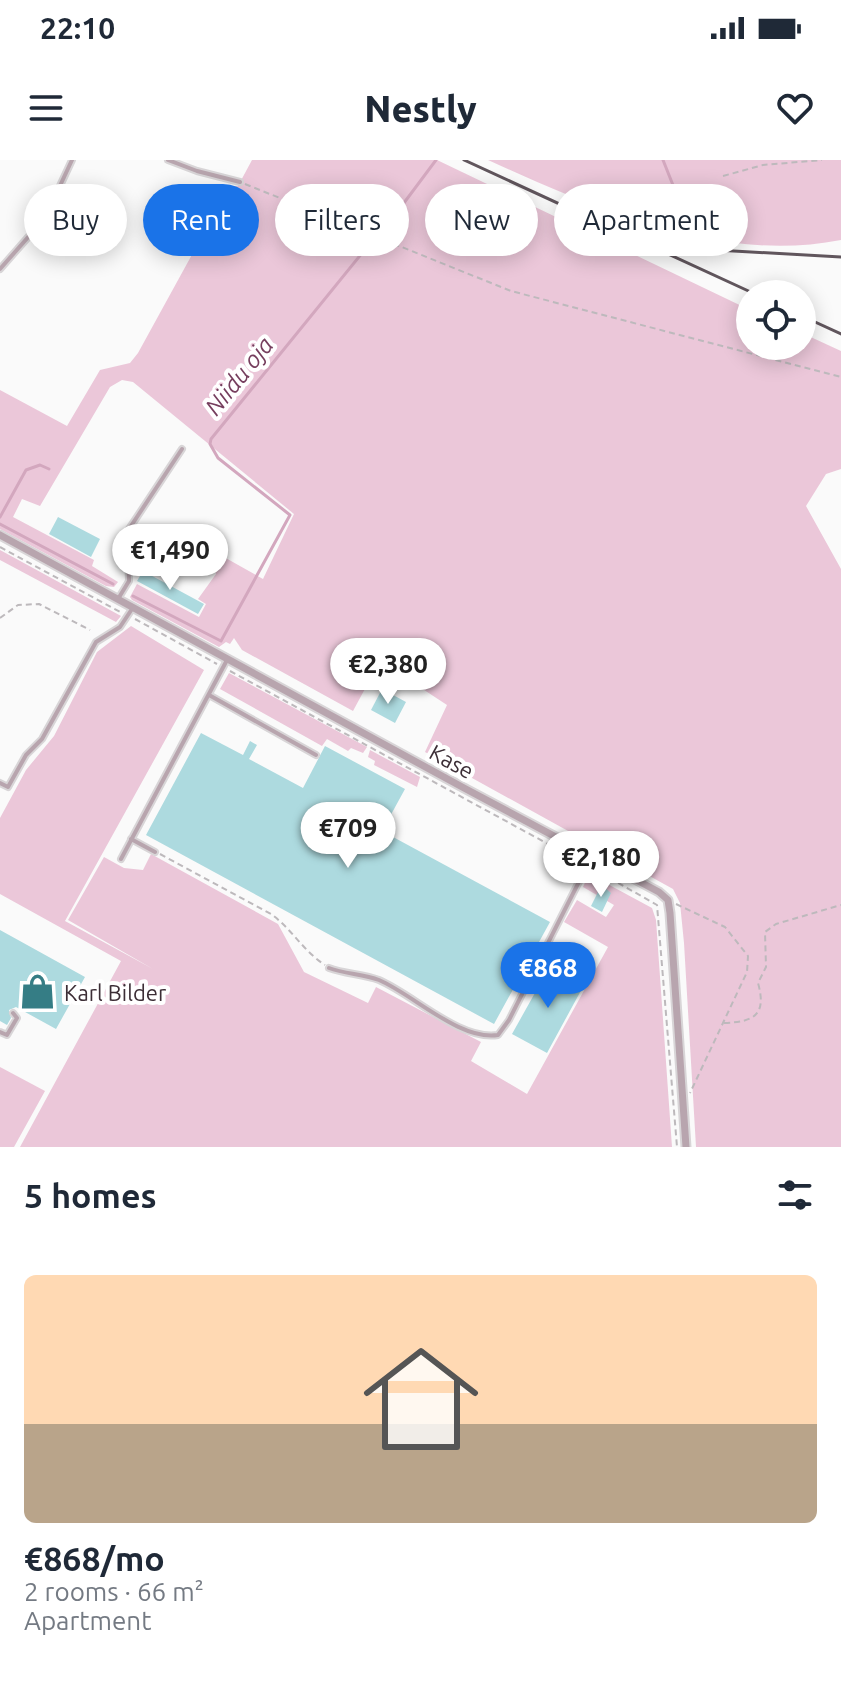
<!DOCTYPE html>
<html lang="en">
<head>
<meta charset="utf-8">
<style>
  :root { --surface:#fff; --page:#f6f6f7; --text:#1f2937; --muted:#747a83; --line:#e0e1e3; --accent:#1a73e8 }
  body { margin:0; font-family:Ubuntu,sans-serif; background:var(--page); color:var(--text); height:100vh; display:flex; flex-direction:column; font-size:30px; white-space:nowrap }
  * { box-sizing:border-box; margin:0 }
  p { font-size:26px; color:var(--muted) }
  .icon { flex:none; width:44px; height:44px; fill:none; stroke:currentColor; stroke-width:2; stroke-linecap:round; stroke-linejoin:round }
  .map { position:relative; height:987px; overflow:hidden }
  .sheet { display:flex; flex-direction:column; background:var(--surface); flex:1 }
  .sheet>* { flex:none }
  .top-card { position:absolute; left:24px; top:24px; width:794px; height:72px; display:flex; gap:16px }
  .buttons { position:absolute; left:736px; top:120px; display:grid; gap:16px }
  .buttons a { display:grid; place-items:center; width:80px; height:80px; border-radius:50%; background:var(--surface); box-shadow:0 4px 20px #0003; font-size:40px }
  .price { position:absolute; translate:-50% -68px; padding:0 18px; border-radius:28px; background:#fff; color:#222; font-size:26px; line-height:52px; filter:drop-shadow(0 2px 4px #0008) }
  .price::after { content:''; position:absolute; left:50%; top:48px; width:24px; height:18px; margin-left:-12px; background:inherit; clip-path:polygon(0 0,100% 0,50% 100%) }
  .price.on { background:var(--accent); color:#fff }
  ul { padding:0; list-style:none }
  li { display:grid; align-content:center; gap:16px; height:424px; padding:0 24px }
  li+li { border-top:2px solid var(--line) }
  li span { display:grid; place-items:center; height:248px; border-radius:12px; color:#555 }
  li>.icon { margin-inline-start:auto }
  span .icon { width:144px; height:144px; fill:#fffc; stroke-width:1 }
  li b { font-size:34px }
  h2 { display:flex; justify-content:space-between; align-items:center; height:96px; padding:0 24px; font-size:34px }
  .chip { padding:0 28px; border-radius:36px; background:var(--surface); box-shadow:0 4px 20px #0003; font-size:28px; line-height:72px }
  .chip.on { background:var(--accent); color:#fff }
  .status { display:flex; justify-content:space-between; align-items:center; height:56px; padding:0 40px; background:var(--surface); direction:ltr }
  .status svg { height:22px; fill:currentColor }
  header { display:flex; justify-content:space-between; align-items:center; height:104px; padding:0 24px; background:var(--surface); font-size:36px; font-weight:800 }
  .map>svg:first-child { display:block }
</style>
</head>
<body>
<div class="status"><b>22:10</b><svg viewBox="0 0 49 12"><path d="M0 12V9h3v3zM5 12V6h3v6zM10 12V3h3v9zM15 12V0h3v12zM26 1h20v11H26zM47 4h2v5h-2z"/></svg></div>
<header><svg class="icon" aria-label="menu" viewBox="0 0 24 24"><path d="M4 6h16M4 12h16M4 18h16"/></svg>Nestly<svg class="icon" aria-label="heart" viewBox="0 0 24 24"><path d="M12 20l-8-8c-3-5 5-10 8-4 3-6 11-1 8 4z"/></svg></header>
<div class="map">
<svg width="841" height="987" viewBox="0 0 841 987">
  <rect width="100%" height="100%" fill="#fafafa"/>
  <path fill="#ebc7d9" d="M252,0H437L750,150V186H802V173L841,191V309L826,314L806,346L841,409V987H696L684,783L680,743L673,729L425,592L447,545L380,501L353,551L242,490L234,478L230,484L226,482L219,487L132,440L130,437L137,424L199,457L206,444L198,439L216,414L211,397L215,392L263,419L294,354L133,222L122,220L110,227L40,346L22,339L13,357L94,400L92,406L118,422L114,427L106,426L0,369V230L67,266L100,210L130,203L138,193L200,80L197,72L205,67L230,27L238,26Z
    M488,0H841V80C719,104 596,49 488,0Z
    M0,390L121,456L116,462L0,400Z
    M131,466L204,510L65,761L153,809L68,760L104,697L124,708L143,710L151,694L278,764L304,812L368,843L376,827L481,882L471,901L527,934L608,787L564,762L577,740L606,757L614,745L583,727L589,714L652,748L656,760L672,987H20L121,801L0,734V658L26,610L54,576L97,492Z
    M229,513L367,587L363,593L351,588L348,591L327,579L322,586L220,529Z
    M370,590L420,617L417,627L374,605L375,601L368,597Z
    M0,907L45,931L14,987H0Z"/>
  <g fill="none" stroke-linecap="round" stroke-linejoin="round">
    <path stroke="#d3a7be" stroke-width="3" d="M663,0L690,68
      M380,75L436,0
      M0,357L26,310L40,305L49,309
      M0,364L113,424
      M133,436L221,481L290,355L218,298L210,284L211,279L367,87"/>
  </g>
  <path fill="#addadf" d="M58,357L100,379L91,397L49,374Z
    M143,411L204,444L198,454L137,421Z
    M382,529L406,542L395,563L371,550Z
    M201,573L243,595L250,581L257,585L249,599L303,628L325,586L405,629L382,671L550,762L494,864L146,675Z
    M604,727L611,733L602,752L591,746L599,730Z
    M0,770L85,817L56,869L16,847L9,850L11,858L7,865L0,861Z
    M550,806L584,825L547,893L512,874Z"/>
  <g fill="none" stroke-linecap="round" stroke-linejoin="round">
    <defs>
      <path id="service" d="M168,0L197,11L240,22
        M0,109L45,58L72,0
        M118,439L129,421L127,372L182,289
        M209,535L316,595
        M0,623L8,627L26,595L42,579L96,482L120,467L132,449
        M131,679L155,692
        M121,699L227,500
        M329,808C345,814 363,814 379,820C414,835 460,881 498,875L509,860L592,696
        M0,872L7,875L17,858L13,853"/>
      <path id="minor" d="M0,375L464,628L659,732L668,740L670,753L686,987"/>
    </defs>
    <use href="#service" stroke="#d8d5d7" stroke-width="8"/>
    <use href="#minor" stroke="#d8d5d7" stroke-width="11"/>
    <path stroke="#bdb9bc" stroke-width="2" stroke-dasharray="6 4" stroke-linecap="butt" d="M723,16L763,5L822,0
      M245,24L511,131L841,217
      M0,387L122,453
      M0,458L18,445L39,444L90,470
      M135,459L217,504
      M230,511L583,703
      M160,694L271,754C292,769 303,791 325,805
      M592,708L657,745L677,987
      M676,744L725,767L748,796L747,812L690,933
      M724,863C754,862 767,855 758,823L766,807L765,772L776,764L841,745"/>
    <use href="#service" stroke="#b8a5ae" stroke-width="4"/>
    <use href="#minor" stroke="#b8a5ae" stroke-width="7"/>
    <path stroke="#61565d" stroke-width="3" d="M464,0L755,134
      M618,60L716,90L841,97
      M802,156L841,174"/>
  </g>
  <defs>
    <symbol id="shop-bare" viewBox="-9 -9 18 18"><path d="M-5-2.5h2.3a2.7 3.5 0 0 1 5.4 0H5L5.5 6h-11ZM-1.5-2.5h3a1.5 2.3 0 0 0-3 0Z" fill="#357d85" stroke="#fff" stroke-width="2.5" paint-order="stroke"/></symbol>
  </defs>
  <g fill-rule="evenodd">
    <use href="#shop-bare" x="12" y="806" width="51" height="51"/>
  </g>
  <g text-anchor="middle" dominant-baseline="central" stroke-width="8" stroke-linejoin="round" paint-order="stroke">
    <g font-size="22" fill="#3c2e36" stroke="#fff">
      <text transform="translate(452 601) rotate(29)">Kase</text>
    </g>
    <g font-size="22" fill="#3c2e36" stroke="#fff" text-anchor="start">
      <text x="64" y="832">Karl Bilder</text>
    </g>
    <g font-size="24" font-style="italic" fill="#763e5e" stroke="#fff">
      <text transform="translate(239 216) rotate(-51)">Niidu oja</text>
    </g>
  </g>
</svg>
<div class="buttons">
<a><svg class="icon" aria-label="locate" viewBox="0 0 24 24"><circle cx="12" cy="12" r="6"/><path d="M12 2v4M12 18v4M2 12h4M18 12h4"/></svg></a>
</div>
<b class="price" style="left:170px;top:432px">€1,490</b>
<b class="price" style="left:388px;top:546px">€2,380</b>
<b class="price" style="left:348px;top:710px">€709</b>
<b class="price" style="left:601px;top:739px">€2,180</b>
<b class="price on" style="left:548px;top:850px">€868</b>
<div class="top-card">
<a class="chip">Buy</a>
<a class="chip on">Rent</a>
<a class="chip">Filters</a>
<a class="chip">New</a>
<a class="chip">Apartment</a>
</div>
</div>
<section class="sheet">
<h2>5 homes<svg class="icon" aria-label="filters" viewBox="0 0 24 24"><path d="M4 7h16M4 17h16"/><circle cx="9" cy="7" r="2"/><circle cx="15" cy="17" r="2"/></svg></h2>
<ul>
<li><span style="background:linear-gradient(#ffd9b3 60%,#b9a48a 0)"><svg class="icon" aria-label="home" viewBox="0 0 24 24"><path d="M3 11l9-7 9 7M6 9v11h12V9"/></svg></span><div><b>€868/mo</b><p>2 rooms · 66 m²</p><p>Apartment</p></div></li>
</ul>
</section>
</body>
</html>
